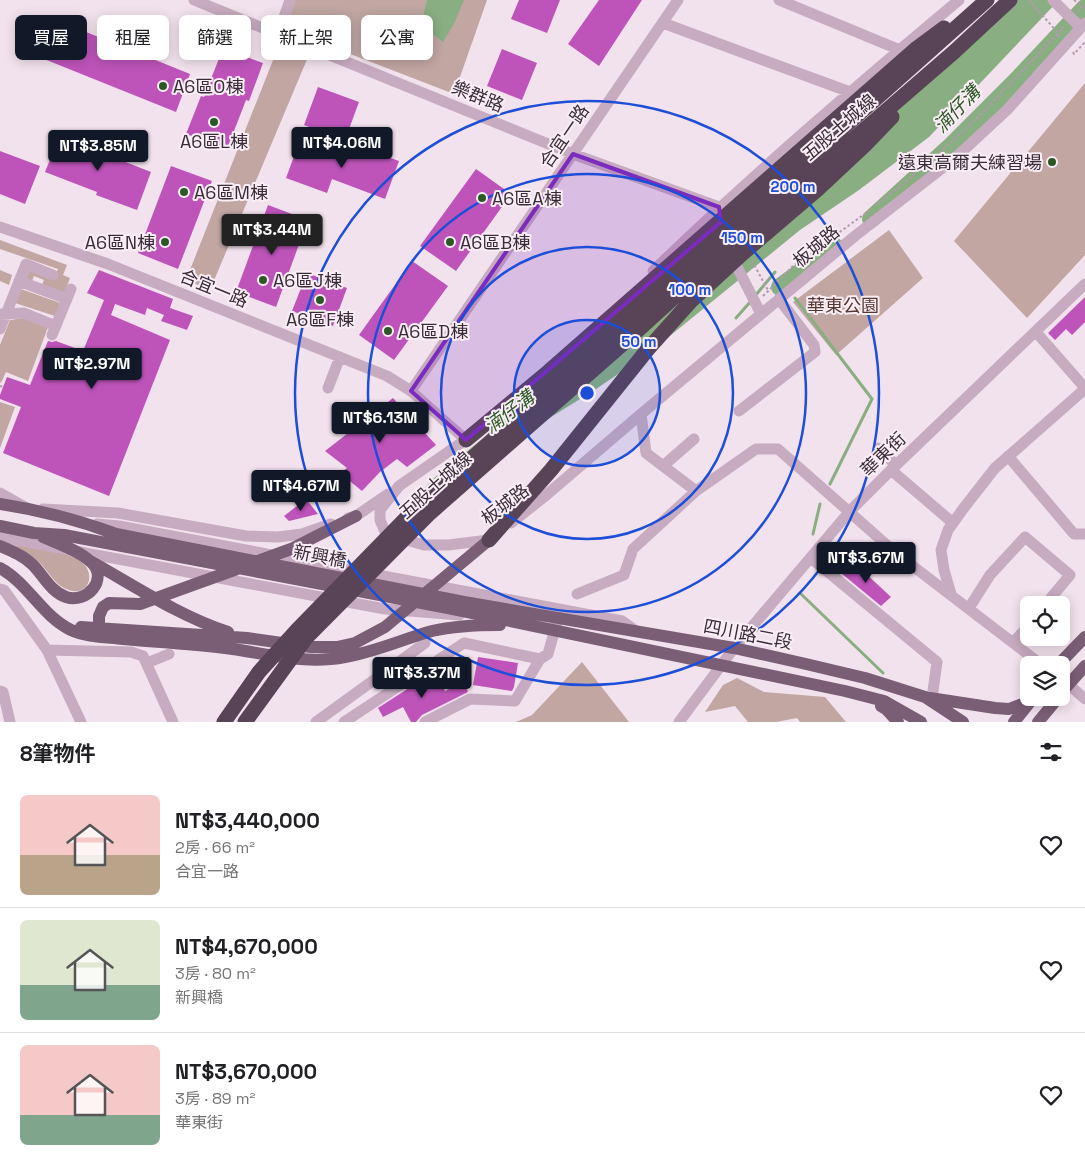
<!DOCTYPE html>
<html lang="zh-TW">
<head>
<meta charset="utf-8">
<style>
  :root { --surface:#fff; --page:#f2f2f2; --text:#202124; --muted:#757577; --line:#e0e0e0; --accent:#111827 }
  body { margin:0; font-family:"Space Grotesk","Noto Sans TC",sans-serif; background:var(--page); color:var(--text); height:100vh; display:flex; flex-direction:column; font-size:19px; white-space:nowrap }
  * { box-sizing:border-box; margin:0 }
  p { font-size:16px; color:var(--muted) }
  .icon { flex:none; width:28px; height:28px; fill:none; stroke:currentColor; stroke-width:2; stroke-linecap:round; stroke-linejoin:round }
  .map { position:relative; height:722px; overflow:hidden }
  .sheet { display:flex; flex-direction:column; background:var(--surface); flex:1 }
  .sheet>* { flex:none }
  .top-card { position:absolute; left:15px; top:15px; width:500px; height:45px; display:flex; gap:10px }
  .controls { position:absolute; left:1020px; top:596px; display:grid; gap:10px }
  .controls a { display:grid; place-items:center; width:50px; height:50px; border-radius:8px; background:var(--surface); box-shadow:0 2px 12px #0003; font-size:25px }
  .price { position:absolute; translate:-50% -42px; padding:0 11px; border-radius:5px; background:var(--accent); color:#fff; font-size:16px; line-height:32px; filter:drop-shadow(0 1px 2px #0008) }
  .price::after { content:''; position:absolute; left:50%; top:30px; width:15px; height:11px; margin-left:-8px; background:inherit; clip-path:polygon(0 0,100% 0,50% 100%) }
  .price.active { background:#222; color:#fff }
  ul { padding:0; list-style:none }
  li { display:flex; align-items:center; gap:15px; height:125px; padding:0 20px }
  li+li { border-top:1px solid var(--line) }
  li span { display:grid; place-items:center; flex:none; width:140px; height:100px; border-radius:8px; color:#555 }
  li>.icon { margin-inline-start:auto }
  span .icon { width:60px; height:60px; fill:#fffc; stroke-width:1 }
  li b { font-size:21px }
  h2 { display:flex; justify-content:space-between; align-items:center; height:60px; padding:0 20px; font-size:21px }
  .chip { padding:0 18px; border-radius:8px; background:var(--surface); box-shadow:0 2px 12px #0003; font-size:18px; line-height:45px }
  .chip.active { background:var(--accent); color:#fff }
  .map>svg:first-child { display:block }
</style>
</head>
<body>
<div class="map">
<svg width="1085" height="722" viewBox="0 0 1085 722">
  <rect width="100%" height="100%" fill="#f2e2ed"/>
  <path fill="#c1a6a2" d="M293,0H487L454,94L283,28Z
    M279,45L308,57L210,290L186,280Z
    M1085,83V255L1027,318L954,241Z
    M889,230L923,278L836,355L793,302Z
    M0,240L67,265L63,275L70,278L64,294L42,285L44,280L34,276L32,281L26,278L30,269L54,278L58,269L0,249Z
    M0,270L12,275L9,285L0,281Z
    M21,289L60,303L55,316L15,303Z
    M24,318L48,327L28,381L6,372L1,383L0,382V345L10,320Z
    M0,402L15,407L0,448Z
    M13,545C32,548 64,550 80,561C97,572 89,597 69,590C56,586 50,574 41,564C33,556 23,550 13,545Z
    M582,662L629,722H516L532,715Z
    M737,678L764,692L825,697L846,722H800L797,718L776,722H748L735,706L705,712L723,685Z"/>
  <path fill="#89ae82" d="M427,0H464L454,24L443,42L421,25Z
    M1001,0H1059L929,137L859,190L800,230L649,353L596,389L407,507L434,478L614,332L897,95Z"/>
  <g fill="none" stroke-linecap="round" stroke-linejoin="round">
    <path stroke="#89ae82" stroke-width="3" d="M755,296L775,272
      M795,298L872,399L830,484
      M736,318L751,301
      M813,534L820,504
      M800,593L883,673"/>
    <path stroke="#89ae82" stroke-width="18" d="M871,219L949,148L1020,77L1085,8
      M780,287L835,247"/>
  </g>
  <path fill="#be54ba" d="M519,0H560L547,33L511,19Z
    M599,0H642L599,66L568,44Z
    M54,19L190,74L176,112L39,57Z
    M223,48L263,63L249,101L246,100L227,149L186,134L201,96L204,97Z
    M502,49L537,63L522,100L487,86Z
    M318,87L359,102L345,140L304,125Z
    M60,135L101,150L100,152L151,172L137,210L96,195L97,192L45,172Z
    M300,140L353,159L358,146L399,161L385,199L332,179L327,193L286,178Z
    M0,151L40,166L25,204L0,194Z
    M171,166L212,181L178,269L138,253Z
    M476,169L511,194L456,271L420,246Z
    M268,205L308,220L276,307L236,292Z
    M412,261L448,286L394,360L359,335Z
    M99,270L173,299L170,308L193,316L187,330L161,321L164,315L147,308L145,315L115,304L111,315L170,340L109,496L3,453L21,407L0,399V395L7,377L30,385L48,341L52,342L56,341L83,351L104,300L87,293Z
    M307,273L347,288L333,326L292,311Z
    M1085,297V322L1072,335L1066,329L1055,340L1048,333Z
    M393,398L436,445L407,467L397,459L380,472L362,491L340,473L347,468L325,451Z
    M306,499L318,514L289,521L284,516Z
    M849,562L859,571L861,569L891,597L881,606L841,573Z
    M478,657L518,663L514,687L512,691L473,685Z
    M429,675L435,688L442,684L445,691L463,682L468,692L422,715L416,722H411L403,707L383,717L378,708Z"/>
  <g fill="none" stroke-linecap="round" stroke-linejoin="round">
    <path stroke="#b698af" stroke-width="2" stroke-dasharray="2.5 2.5" stroke-linecap="butt" d="M1029,0L1058,33L1059,38
      M1074,0L1082,6
      M1078,12L1082,6H1085
      M1073,52L1074,54L1085,42
      M878,204L928,163L980,115L1064,27
      M752,261L769,292
      M763,296L793,266L870,210
      M0,386L3,387"/>
    <path stroke="#c7abc0" stroke-width="11" d="M194,0L573,154L719,207L720,214
      M779,0L900,50
      M1053,0L1080,27
      M663,23L850,92
      M278,34L290,0
      M0,227L108,264L387,376L411,391L466,440
      M731,255L761,314
      M653,271C751,176 855,87 959,0
      M19,281L67,299
      M0,314L24,313L56,326
      M0,329L26,264L53,275
      M1036,332L1085,388
      M52,335L71,289
      M328,388L340,357
      M411,391L678,0
      M739,411L815,352L814,345L779,299
      M641,414L646,453L696,491
      M471,436L399,486L380,510V520L386,534L424,545H448L489,540L492,538
      M878,448L896,465
      M1008,456L1074,534H1085
      M663,466L694,439
      M891,470L953,523
      M0,493L25,507
      M43,509L118,513L246,536L278,537L302,534L331,524
      M348,518L356,516L388,494
      M511,523L544,497L641,414L855,236L954,159L1007,110L1085,23
      M97,524L119,526L622,621L636,631
      M0,537L385,609L459,615
      M811,558L937,662L932,698
      M0,589L4,590L47,650L81,722
      M577,594L624,575L633,549L696,491L756,449H778L897,554L1042,665
      M951,594L944,570L941,550L948,530L963,509L995,468L1085,389
      M969,608L990,575L1025,537L1070,575L1045,605
      M1013,643L1029,625
      M47,650L131,652L143,656L173,722
      M147,663L169,654
      M1068,684L1085,699
      M0,691L3,692L10,722
      M316,722L425,643
      M344,722L464,643L540,659L548,654L557,622
      M425,722L470,699L515,701L540,659
      M679,722L734,648L850,511L891,470L1085,284"/>
    <path stroke="#7a5e76" stroke-width="12" d="M0,504C40,510 78,520 116,534L464,602L734,648L806,664L865,678L925,697L963,722
      M0,526L34,533L64,535L448,608L845,691L884,701L921,722
      M0,546C12,551 24,556 33,565C43,575 51,592 66,597C87,604 109,579 91,562C80,551 57,543 43,537
      M90,561C135,586 179,616 228,632
      M258,561L291,549L356,516
      M0,568C28,583 42,616 71,630C86,637 106,637 123,639C157,642 191,644 225,648C265,653 305,665 345,657C375,652 403,639 432,631C454,626 479,625 500,625
      M81,627L247,638L311,647H337L355,643L385,627L489,540
      M99,634V616L103,607L109,603L140,604L237,569
      M1058,665L1085,637
      M1061,693L1085,666
      M930,698L995,708L1009,709L1030,701
      M881,706L886,709L898,722
      M1014,722L1030,702
      M1038,722L1058,698"/>
    <path stroke="#594457" stroke-width="15" d="M466,440L548,372L917,48L944,28
      M489,540L551,470L648,349L691,301L742,254L818,189L865,145L892,117
      M224,722L259,672L297,630L416,508L987,0
      M245,722L306,638L430,513L626,341L746,232L954,52L1010,0"/>
  </g>
  <path fill="#7b2cbf" fill-opacity="0.2" stroke="#7b2cbf" stroke-width="4" stroke-linejoin="round" d="M573,154L719,207L721,222L466,440L411,391Z"/>
  <circle cx="587" cy="393" r="73" fill="#1d4ed8" fill-opacity=".12"/>
  <g fill="none" stroke="#1d4ed8" stroke-width="2.5">
    <circle cx="587" cy="393" r="73"/>
    <circle cx="587" cy="393" r="146"/>
    <circle cx="587" cy="393" r="219"/>
    <circle cx="587" cy="393" r="292"/>
  </g>
  <g fill="#2b5824" stroke="#faeef6" stroke-width="2">
    <circle cx="163" cy="86" r="5"/>
    <circle cx="214" cy="122" r="5"/>
    <circle cx="1052" cy="162" r="5"/>
    <circle cx="184" cy="192" r="5"/>
    <circle cx="482" cy="198" r="5"/>
    <circle cx="165" cy="242" r="5"/>
    <circle cx="450" cy="242" r="5"/>
    <circle cx="263" cy="280" r="5"/>
    <circle cx="320" cy="300" r="5"/>
    <circle cx="388" cy="331" r="5"/>
  </g>
  <g text-anchor="middle" dominant-baseline="central" stroke-width="4" stroke-linejoin="round" paint-order="stroke">
    <g font-size="18" fill="#392c38" stroke="#faeef6" text-anchor="start">
      <text x="173" y="86">A6區O棟</text>
      <text x="214" y="141" text-anchor="middle">A6區L棟</text>
      <text x="1042" y="162" text-anchor="end">遠東高爾夫練習場</text>
      <text x="194" y="192">A6區M棟</text>
      <text x="492" y="198">A6區A棟</text>
      <text x="155" y="242" text-anchor="end">A6區N棟</text>
      <text x="460" y="242">A6區B棟</text>
      <text x="273" y="280">A6區J棟</text>
      <text x="320" y="319" text-anchor="middle">A6區F棟</text>
      <text x="398" y="331">A6區D棟</text>
    </g>
    <g font-size="18" fill="#392c38" stroke="#faeef6">
      <text transform="translate(478 96) rotate(22)">樂群路</text>
      <text transform="translate(839 127) rotate(-41)">五股土城線</text>
      <text transform="translate(564 136) rotate(-56)">合宜一路</text>
      <text transform="translate(816 246) rotate(-40)">板城路</text>
      <text transform="translate(214 288) rotate(22)">合宜一路</text>
      <text transform="translate(883 454) rotate(-44)">華東街</text>
      <text transform="translate(435 485) rotate(-42)">五股土城線</text>
      <text transform="translate(505 504) rotate(-37)">板城路</text>
      <text transform="translate(320 556) rotate(11)">新興橋</text>
      <text transform="translate(748 634) rotate(11)">四川路二段</text>
    </g>
    <g font-size="18" fill="#563731" stroke="#faeef6">
      <text x="843" y="305">華東公園</text>
    </g>
    <g font-size="19" font-style="italic" fill="#2b5824" stroke="#faeef6">
      <text transform="translate(957 109) rotate(-46)">湳仔溝</text>
      <text transform="translate(509 412) rotate(-37)">湳仔溝</text>
    </g>
  </g>
  <circle cx="587" cy="393" r="8" fill="#1d4ed8" stroke="#faeef6" stroke-width="2.5"/>
  <g font-size="15" text-anchor="middle" font-weight="bold" fill="#1d4ed8" stroke="#faeef6" stroke-width="4" stroke-linejoin="round" paint-order="stroke">
    <text x="793" y="192">200 m</text>
    <text x="742" y="243">150 m</text>
    <text x="690" y="295">100 m</text>
    <text x="639" y="347">50 m</text>
  </g>
</svg>
<div class="controls">
<a><svg class="icon" aria-label="locate" viewBox="0 0 24 24"><circle cx="12" cy="12" r="6"/><path d="M12 2v4M12 18v4M2 12h4M18 12h4"/></svg></a>
<a><svg class="icon" aria-label="layers" viewBox="0 0 24 24"><path d="M12 4l9 5-9 5-9-5zM3 14l9 5 9-5"/></svg></a>
</div>
<b class="price" style="left:342px;top:169px">NT$4.06M</b>
<b class="price" style="left:98px;top:172px">NT$3.85M</b>
<b class="price active" style="left:272px;top:256px">NT$3.44M</b>
<b class="price" style="left:92px;top:390px">NT$2.97M</b>
<b class="price" style="left:380px;top:444px">NT$6.13M</b>
<b class="price" style="left:301px;top:512px">NT$4.67M</b>
<b class="price" style="left:866px;top:584px">NT$3.67M</b>
<b class="price" style="left:422px;top:699px">NT$3.37M</b>
<div class="top-card">
<a class="chip active">買屋</a>
<a class="chip">租屋</a>
<a class="chip">篩選</a>
<a class="chip">新上架</a>
<a class="chip">公寓</a>
</div>
</div>
<section class="sheet">
<h2>8筆物件<svg class="icon" aria-label="filters" viewBox="0 0 24 24"><path d="M4 7h16M4 17h16"/><circle cx="9" cy="7" r="2"/><circle cx="15" cy="17" r="2"/></svg></h2>
<ul>
<li><span style="background:linear-gradient(#f6c9c9 60%,#b9a48a 0)"><svg class="icon" aria-label="home" viewBox="0 0 24 24"><path d="M3 11l9-7 9 7M6 9v11h12V9"/></svg></span><div><b>NT$3,440,000</b><p>2房 · 66 m²</p><p>合宜一路</p></div><svg class="icon" aria-label="heart" viewBox="0 0 24 24"><path d="M12 20l-8-8c-3-5 5-10 8-4 3-6 11-1 8 4z"/></svg></li>
<li><span style="background:linear-gradient(#dfe7d0 65%,#7fa58c 0)"><svg class="icon" aria-label="home" viewBox="0 0 24 24"><path d="M3 11l9-7 9 7M6 9v11h12V9"/></svg></span><div><b>NT$4,670,000</b><p>3房 · 80 m²</p><p>新興橋</p></div><svg class="icon" aria-label="heart" viewBox="0 0 24 24"><path d="M12 20l-8-8c-3-5 5-10 8-4 3-6 11-1 8 4z"/></svg></li>
<li><span style="background:linear-gradient(#f6c9c9 70%,#7fa58c 0)"><svg class="icon" aria-label="home" viewBox="0 0 24 24"><path d="M3 11l9-7 9 7M6 9v11h12V9"/></svg></span><div><b>NT$3,670,000</b><p>3房 · 89 m²</p><p>華東街</p></div><svg class="icon" aria-label="heart" viewBox="0 0 24 24"><path d="M12 20l-8-8c-3-5 5-10 8-4 3-6 11-1 8 4z"/></svg></li>
</ul>
</section>
</body>
</html>
